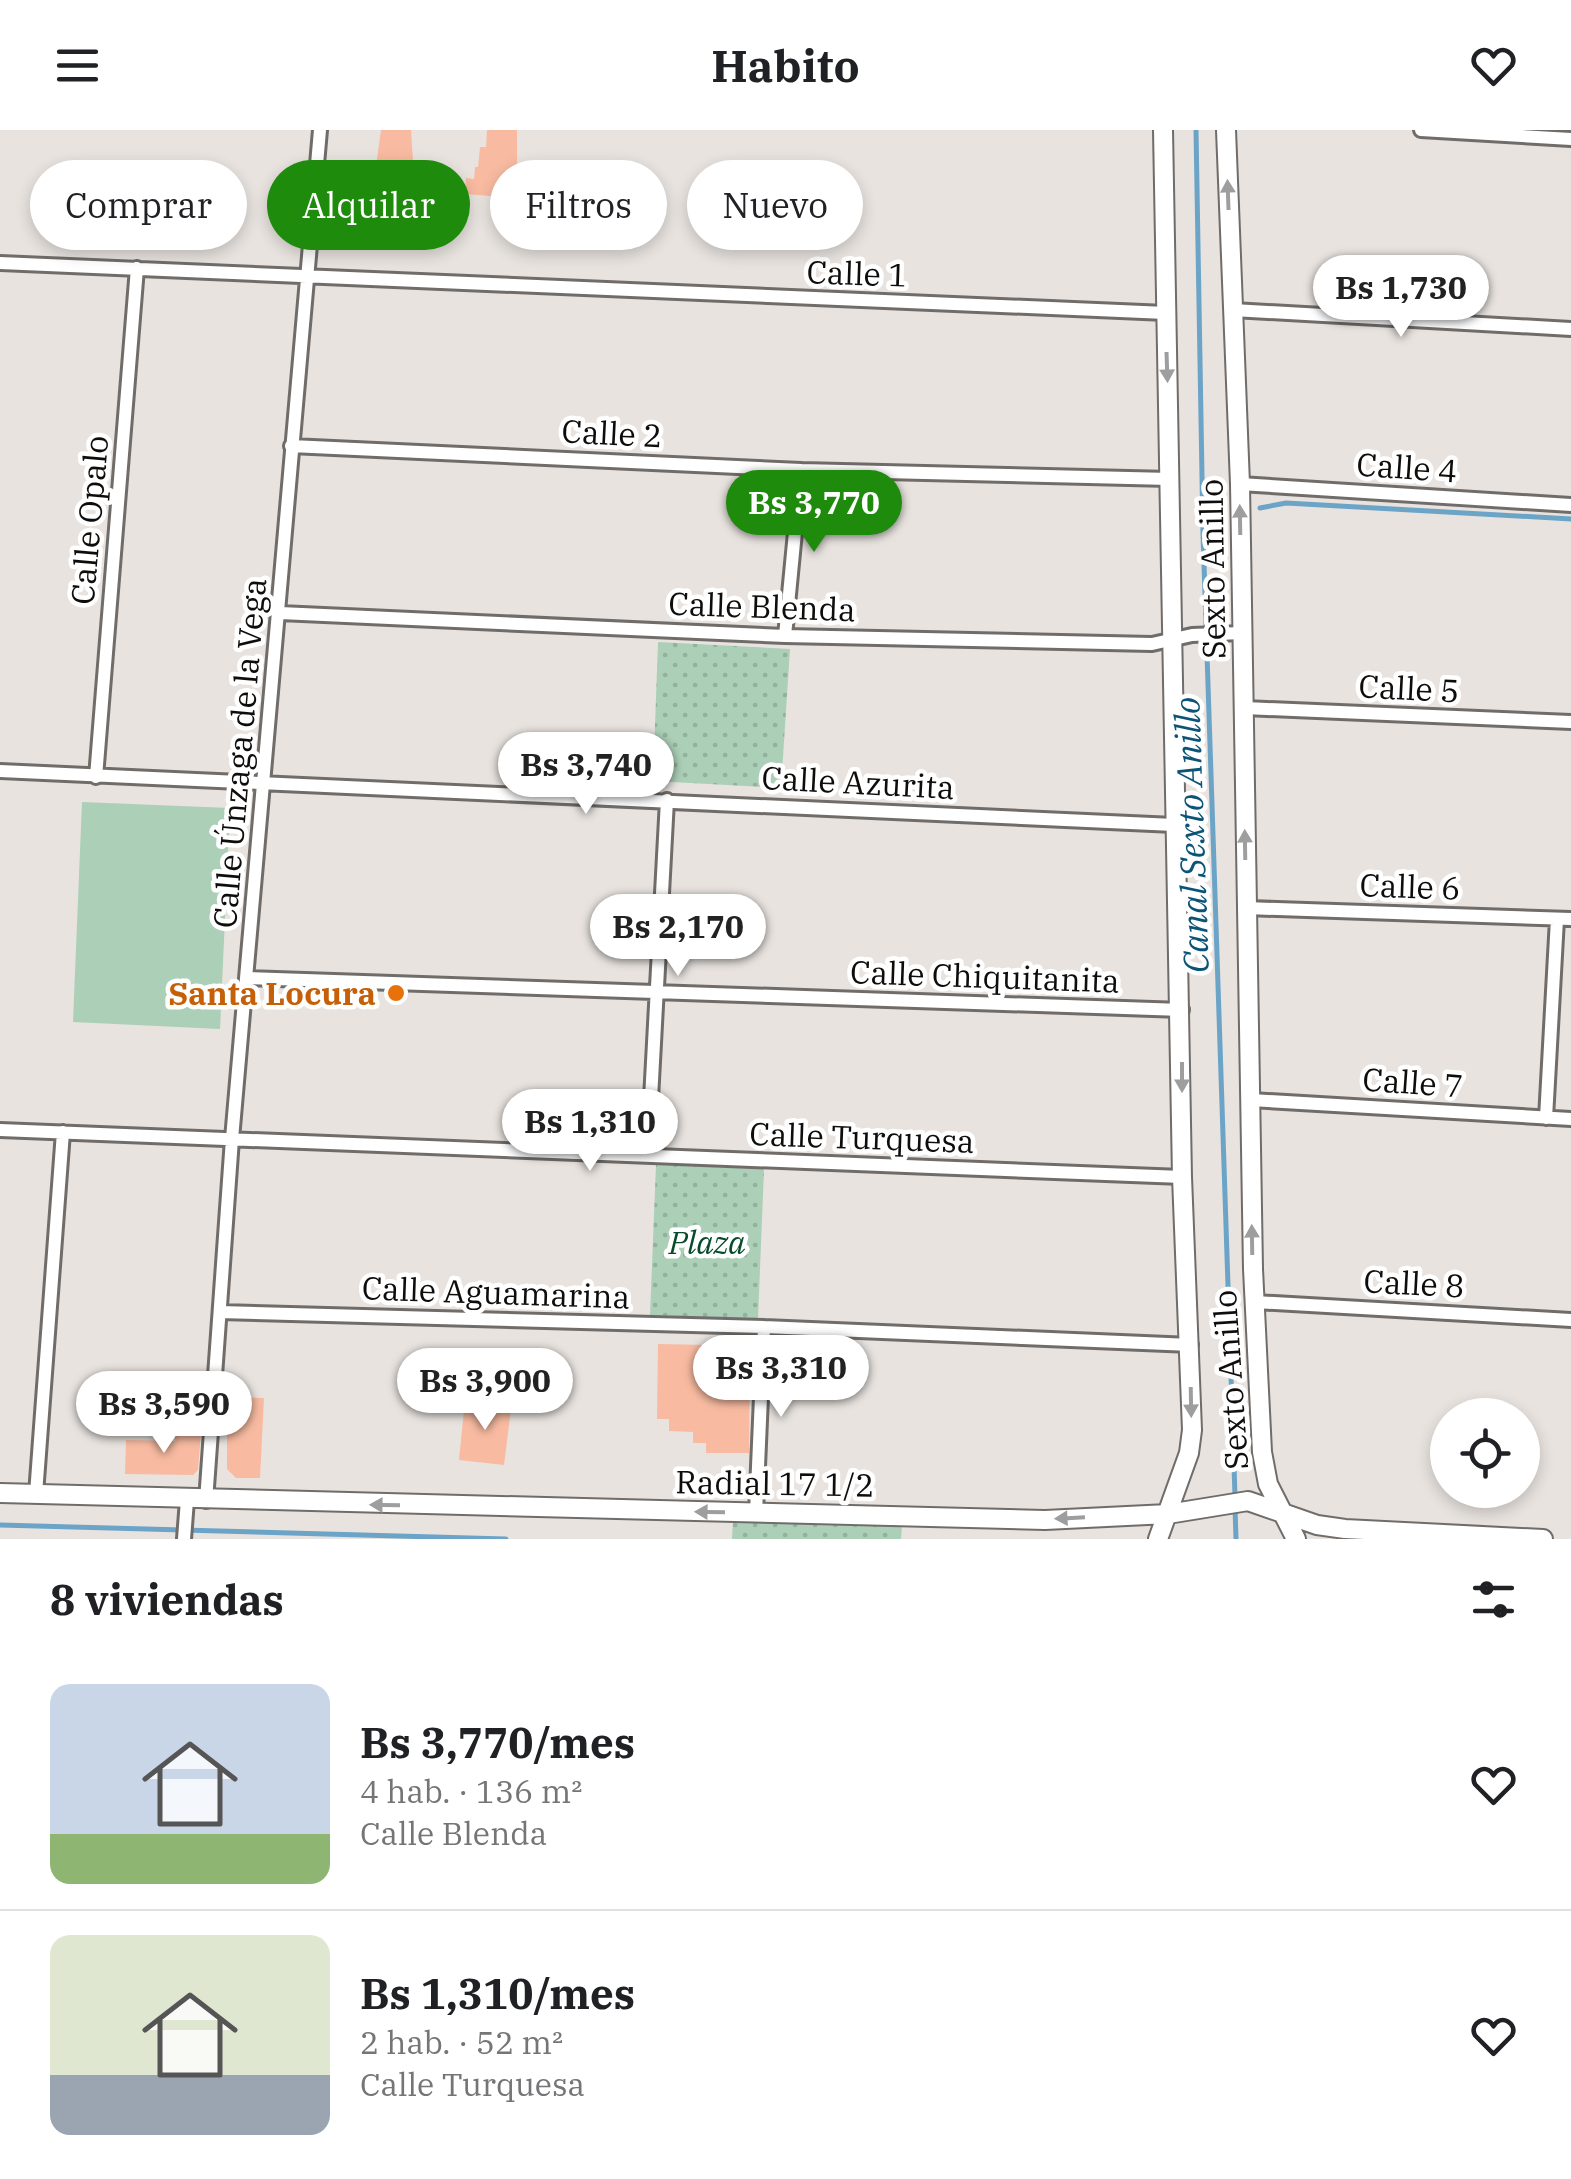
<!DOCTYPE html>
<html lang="es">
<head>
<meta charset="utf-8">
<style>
  :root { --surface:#fff; --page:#f2f2f2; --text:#202124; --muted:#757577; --line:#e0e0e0; --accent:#1e8b0c }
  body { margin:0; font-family:"IBM Plex Serif",serif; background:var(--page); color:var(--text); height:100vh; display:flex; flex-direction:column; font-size:38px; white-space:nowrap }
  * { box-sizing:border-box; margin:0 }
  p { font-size:32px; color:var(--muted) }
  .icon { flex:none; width:55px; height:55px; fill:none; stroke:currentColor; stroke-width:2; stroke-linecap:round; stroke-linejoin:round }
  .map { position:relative; height:1409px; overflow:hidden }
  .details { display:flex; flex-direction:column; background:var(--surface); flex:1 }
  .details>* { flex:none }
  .guide { position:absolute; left:30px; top:30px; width:1000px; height:90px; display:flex; gap:20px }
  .tools { position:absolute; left:1430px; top:1268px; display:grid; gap:20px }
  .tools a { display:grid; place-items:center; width:110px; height:110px; border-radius:50%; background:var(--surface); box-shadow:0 5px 15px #0003; font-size:50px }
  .price { position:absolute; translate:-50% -85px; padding:0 22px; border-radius:35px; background:#fff; color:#222; font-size:32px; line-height:65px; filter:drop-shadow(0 2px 5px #0008) }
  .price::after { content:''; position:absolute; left:50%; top:60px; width:30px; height:22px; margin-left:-15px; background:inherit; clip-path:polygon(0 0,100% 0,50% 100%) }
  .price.on { background:var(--accent); color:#fff }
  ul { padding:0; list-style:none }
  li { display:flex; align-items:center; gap:30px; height:250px; padding:0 50px }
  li+li { border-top:2px solid var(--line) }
  li span { display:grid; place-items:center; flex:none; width:280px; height:200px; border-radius:20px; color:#555 }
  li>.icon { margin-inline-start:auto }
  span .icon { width:120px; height:120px; fill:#fffc; stroke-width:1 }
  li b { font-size:42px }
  h2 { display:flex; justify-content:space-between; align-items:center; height:120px; padding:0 50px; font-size:42px }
  .chip { padding:0 35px; border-radius:45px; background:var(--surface); box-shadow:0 5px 15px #0003; font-size:35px; line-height:90px }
  .chip.on { background:var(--accent); color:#fff }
  header { display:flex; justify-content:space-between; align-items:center; height:130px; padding:0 50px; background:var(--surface); font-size:45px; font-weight:700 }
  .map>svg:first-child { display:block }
</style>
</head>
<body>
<header><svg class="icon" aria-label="menu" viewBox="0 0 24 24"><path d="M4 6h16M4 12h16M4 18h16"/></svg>Habito<svg class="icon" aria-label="heart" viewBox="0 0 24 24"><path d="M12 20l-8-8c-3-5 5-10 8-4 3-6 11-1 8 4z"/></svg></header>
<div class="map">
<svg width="1571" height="1409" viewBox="0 0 1571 1409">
  <defs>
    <pattern id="grass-dots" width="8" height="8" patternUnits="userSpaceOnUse" patternTransform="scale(2.5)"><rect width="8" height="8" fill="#accfb7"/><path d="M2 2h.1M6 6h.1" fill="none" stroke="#93b19c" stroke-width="1.8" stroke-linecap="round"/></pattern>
  </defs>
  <rect width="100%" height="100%" fill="#e8e3df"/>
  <path fill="url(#grass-dots)" d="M658,512L790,519L781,658L653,651Z
    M656,1035L764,1039L758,1189L650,1185Z
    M733,1391L902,1396L901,1409H732Z"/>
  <path fill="#accfb7" d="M82,672L230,678L220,899L73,892Z"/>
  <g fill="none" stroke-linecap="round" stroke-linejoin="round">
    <path stroke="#6ca4c8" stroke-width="5" d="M1196,0L1203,404L1235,1366
      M1260,378L1286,373L1571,389
      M1204,404L1224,395
      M1235,1377L1236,1409
      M0,1395L506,1409"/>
  </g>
  <path fill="#f8bba1" d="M381,0H411L413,31L421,32L420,43L428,44L427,63L373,58Z
    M487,0H517V68L465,64L466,48L474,49L475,37H478L480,17H486Z
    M658,1214L709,1215V1229L750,1230L749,1323H706V1313H693V1302L669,1301V1289H657Z
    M227,1267L264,1268L260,1348H236L227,1339Z
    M465,1270L511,1279L504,1335L459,1330Z
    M175,1302H201L198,1340L193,1345L125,1344L126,1310L175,1311Z"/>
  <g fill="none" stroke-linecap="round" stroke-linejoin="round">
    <defs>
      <path id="minor" d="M1421,0L1571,9
        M0,133L1166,183
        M1233,180L1571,199
        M291,316L801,340L1170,349
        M1240,354L1571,375
        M280,483L785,506L1152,514L1192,505L1242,503
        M785,506L801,340
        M1245,578L1571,592
        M0,641L1174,695
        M96,647L137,138
        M1246,778L1571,789
        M247,848L1182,880
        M1251,970L1571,989
        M1546,988L1557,789
        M0,1000L1182,1047
        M648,1025L667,670
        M1255,1172L1571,1190
        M220,1182L764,1197L1191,1215
        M36,1364L63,1002
        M206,1371L232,1009L320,0
        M756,1383L764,1197
        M184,1409L187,1370"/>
      <path id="secondary" d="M1226,0L1240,354L1253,1139L1262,1322L1268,1354L1296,1409
        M0,1363L1045,1390L1168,1384L1248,1371L1317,1395L1345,1399L1543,1409
        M1158,1409L1189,1323L1192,1300L1182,1047L1163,0"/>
    </defs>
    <use href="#minor" stroke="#706c69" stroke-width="18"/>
    <use href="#secondary" stroke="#706c69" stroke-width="22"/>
    <use href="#minor" stroke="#fff" stroke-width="12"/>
    <use href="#secondary" stroke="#fff" stroke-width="18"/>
  </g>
  <defs><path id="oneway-solid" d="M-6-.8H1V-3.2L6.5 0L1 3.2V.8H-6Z" transform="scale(2.5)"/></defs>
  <g fill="#9f9e9e">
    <use href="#oneway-solid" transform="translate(1228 65) rotate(-92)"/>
    <use href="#oneway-solid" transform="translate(1167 237) rotate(88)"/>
    <use href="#oneway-solid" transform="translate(1240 390) rotate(-91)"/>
    <use href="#oneway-solid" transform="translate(1245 715) rotate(-91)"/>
    <use href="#oneway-solid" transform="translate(1182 947) rotate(90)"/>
    <use href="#oneway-solid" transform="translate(1252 1110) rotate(-91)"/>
    <use href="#oneway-solid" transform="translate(1191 1272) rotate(89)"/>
    <use href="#oneway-solid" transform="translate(385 1375) rotate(-179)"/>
    <use href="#oneway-solid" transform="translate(710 1382) rotate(-179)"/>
    <use href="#oneway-solid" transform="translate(1070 1388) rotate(177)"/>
  </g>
  <circle fill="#e8710a" stroke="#fff" stroke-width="4" cx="396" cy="863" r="10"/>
  <g text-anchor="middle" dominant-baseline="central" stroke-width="9" stroke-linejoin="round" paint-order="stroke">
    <g font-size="32" fill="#0e0d0c" stroke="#fff">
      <text transform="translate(857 143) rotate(2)">Calle 1</text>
      <text transform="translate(612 303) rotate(3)">Calle 2</text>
      <text transform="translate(1407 337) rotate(4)">Calle 4</text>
      <text transform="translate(89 390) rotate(-85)">Calle Opalo</text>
      <text transform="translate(1212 439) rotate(-91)">Sexto Anillo</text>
      <text transform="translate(762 476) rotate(2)">Calle Blenda</text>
      <text transform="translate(1409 558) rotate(3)">Calle 5</text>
      <text transform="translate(239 623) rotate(-85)">Calle Únzaga de la Vega</text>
      <text transform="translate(858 652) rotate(3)">Calle Azurita</text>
      <text transform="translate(1410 756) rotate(2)">Calle 6</text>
      <text transform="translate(985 846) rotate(2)">Calle Chiquitanita</text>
      <text transform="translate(1413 952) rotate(4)">Calle 7</text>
      <text transform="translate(862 1007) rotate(2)">Calle Turquesa</text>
      <text transform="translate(1414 1153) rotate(3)">Calle 8</text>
      <text transform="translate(496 1162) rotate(2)">Calle Aguamarina</text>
      <text transform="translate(1230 1250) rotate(-94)">Sexto Anillo</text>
      <text transform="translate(775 1353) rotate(1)">Radial 17 1/2</text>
    </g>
    <g font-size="32" font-weight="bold" fill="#c56008" stroke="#fff" text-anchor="end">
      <text x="376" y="863">Santa Locura</text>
    </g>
    <g font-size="32" font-style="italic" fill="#064c2a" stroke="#fff">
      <text x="707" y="1112">Plaza</text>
    </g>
    <g font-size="35" font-style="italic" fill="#0c5477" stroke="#fff">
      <text transform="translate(1191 705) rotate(-92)">Canal Sexto Anillo</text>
    </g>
  </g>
</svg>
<div class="tools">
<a><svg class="icon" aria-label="locate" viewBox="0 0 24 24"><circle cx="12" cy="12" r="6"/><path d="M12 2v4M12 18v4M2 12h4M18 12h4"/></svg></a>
</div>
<b class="price" style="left:1401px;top:210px">Bs 1,730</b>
<b class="price on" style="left:814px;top:425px">Bs 3,770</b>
<b class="price" style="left:586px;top:687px">Bs 3,740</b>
<b class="price" style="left:678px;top:849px">Bs 2,170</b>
<b class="price" style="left:590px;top:1044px">Bs 1,310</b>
<b class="price" style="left:781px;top:1290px">Bs 3,310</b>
<b class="price" style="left:485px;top:1303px">Bs 3,900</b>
<b class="price" style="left:164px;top:1326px">Bs 3,590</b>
<div class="guide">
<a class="chip">Comprar</a>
<a class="chip on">Alquilar</a>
<a class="chip">Filtros</a>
<a class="chip">Nuevo</a>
</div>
</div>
<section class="details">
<h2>8 viviendas<svg class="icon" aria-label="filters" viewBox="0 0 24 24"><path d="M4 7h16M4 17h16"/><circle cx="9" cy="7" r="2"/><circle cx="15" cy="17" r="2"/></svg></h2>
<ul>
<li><span style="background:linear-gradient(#c9d6e8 75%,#8fb573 0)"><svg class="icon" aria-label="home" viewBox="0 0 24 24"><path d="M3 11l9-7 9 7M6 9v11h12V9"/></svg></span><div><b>Bs 3,770/mes</b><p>4 hab. · 136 m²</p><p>Calle Blenda</p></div><svg class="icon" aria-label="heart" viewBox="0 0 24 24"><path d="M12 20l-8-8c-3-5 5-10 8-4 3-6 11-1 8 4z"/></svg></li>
<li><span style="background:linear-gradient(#dfe7d0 70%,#9aa5b1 0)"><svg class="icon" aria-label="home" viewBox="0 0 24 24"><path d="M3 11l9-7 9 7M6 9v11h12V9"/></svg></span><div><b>Bs 1,310/mes</b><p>2 hab. · 52 m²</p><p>Calle Turquesa</p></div><svg class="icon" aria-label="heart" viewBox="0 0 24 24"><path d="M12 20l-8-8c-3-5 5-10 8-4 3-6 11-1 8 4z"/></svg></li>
</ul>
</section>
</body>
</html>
